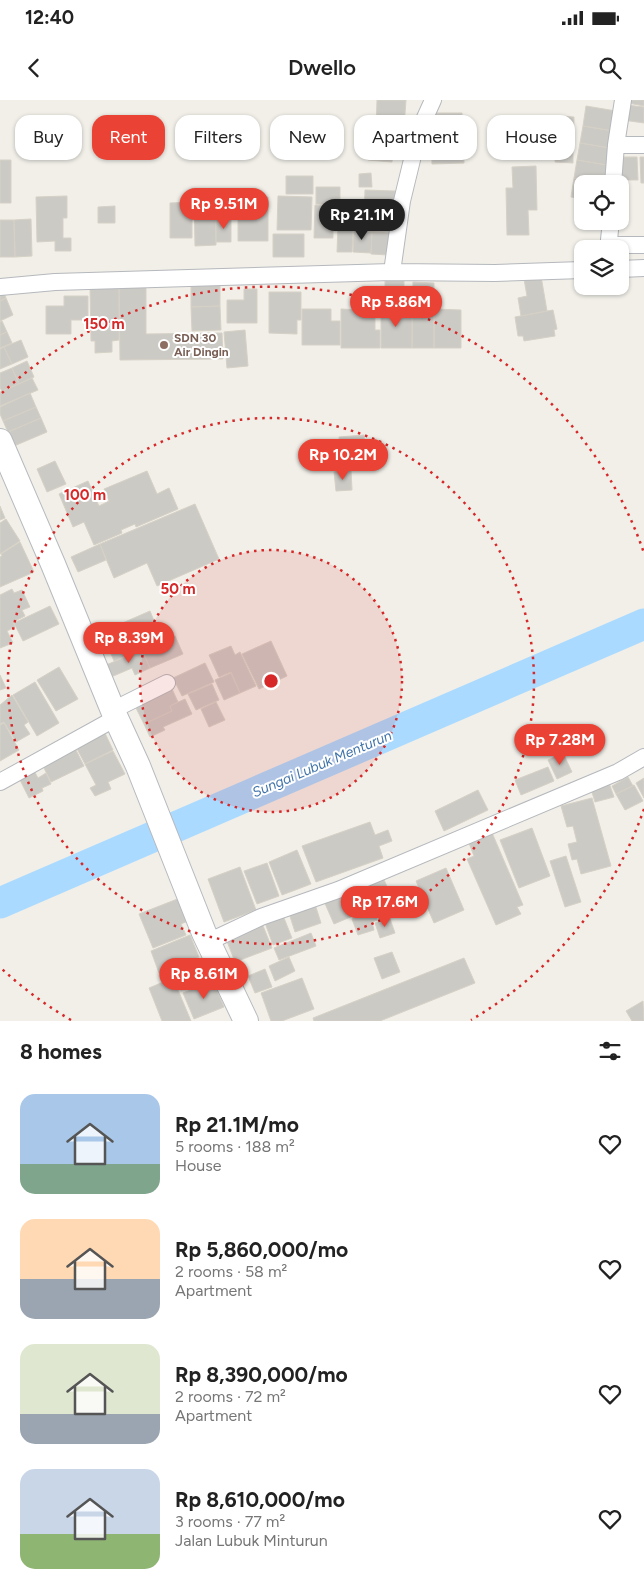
<!DOCTYPE html>
<html lang="en">
<head>
<meta charset="utf-8">
<style>
  :root { --surface:#fff; --page:#f6f6f6; --text:#222; --muted:#767676; --accent:#ea4335 }
  body { margin:0; font-family:Figtree,sans-serif; background:var(--page); color:var(--text); height:100vh; display:flex; flex-direction:column; font-size:19px; white-space:nowrap }
  * { box-sizing:border-box; margin:0 }
  p { font-size:16px; color:var(--muted) }
  .icon { flex:none; width:28px; height:28px; fill:none; stroke:currentColor; stroke-width:2; stroke-linecap:round; stroke-linejoin:round }
  .map { position:relative; height:921px; overflow:hidden }
  .sheet { display:flex; flex-direction:column; background:var(--surface); flex:1 }
  .sheet>* { flex:none }
  .guide { position:absolute; left:15px; top:15px; width:615px; height:45px; display:flex; gap:10px }
  .buttons { position:absolute; left:574px; top:75px; display:grid; gap:10px }
  .buttons a { display:grid; place-items:center; width:55px; height:55px; border-radius:10px; background:var(--surface); box-shadow:0 1px 4px #0004; font-size:25px }
  .price { position:absolute; translate:-50% -42px; padding:0 11px; border-radius:18px; background:var(--accent); color:#fff; font-size:16px; line-height:32px; filter:drop-shadow(0 1px 2px #0008) }
  .price::after { content:''; position:absolute; left:50%; top:30px; width:15px; height:11px; margin-left:-8px; background:inherit; clip-path:polygon(0 0,100% 0,50% 100%) }
  .price.on { background:#222; color:#fff }
  ul { padding:0; list-style:none }
  li { display:flex; align-items:center; gap:15px; height:125px; padding:0 20px }
  li span { display:grid; place-items:center; flex:none; width:140px; height:100px; border-radius:15px; color:#555 }
  li>.icon { margin-inline-start:auto }
  span .icon { width:60px; height:60px; fill:#fffc; stroke-width:1 }
  li b { font-size:21px }
  h2 { display:flex; justify-content:space-between; align-items:center; height:60px; padding:0 20px; font-size:21px }
  .chip { padding:0 18px; border-radius:15px; background:var(--surface); box-shadow:0 1px 4px #0004; font-size:18px; line-height:45px }
  .chip.on { background:var(--accent); color:#fff }
  .status { display:flex; justify-content:space-between; align-items:center; height:35px; padding:0 25px; background:var(--surface); direction:ltr }
  .status svg { height:14px; fill:currentColor }
  header { display:flex; justify-content:space-between; align-items:center; height:65px; padding:0 20px; background:var(--surface); font-size:22px; font-weight:600 }
  .map>svg:first-child { display:block }
</style>
</head>
<body>
<div class="status"><b>12:40</b><svg viewBox="0 0 49 12"><path d="M0 12V9h3v3zM5 12V6h3v6zM10 12V3h3v9zM15 12V0h3v12zM26 1h20v11H26zM47 4h2v5h-2z"/></svg></div>
<header><svg class="icon" aria-label="back" viewBox="0 0 24 24"><path d="M15 5l-7 7 7 7"/></svg>Dwello<svg class="icon" aria-label="search" viewBox="0 0 24 24"><circle cx="10" cy="10" r="6"/><path d="M15 15l6 6"/></svg></header>
<div class="map">
<svg width="644" height="921" viewBox="0 0 644 921">
  <rect width="100%" height="100%" fill="#f1efe8"/>
  <g fill="none" stroke-linecap="round" stroke-linejoin="round">
    <path stroke="#aadaff" stroke-width="31" d="M0,803L644,524"/>
  </g>
  <path fill="#cccac5" stroke="#d6d1c6" d="M377,0H406L404,28L376,27Z
    M628,0H644V6L628,3Z
    M626,5L644,7V23L623,20Z
    M586,6L616,11L613,31L583,26Z
    M428,13H462L464,63L432,64L431,39L437,38V27H428Z
    M557,16L574,17L573,45H556Z
    M583,26L613,31L610,48L580,43Z
    M369,30L394,31L392,62L368,60Z
    M580,43L610,48L607,65L577,60Z
    M556,45H573V63L555,62Z
    M620,57H637L638,80H621Z
    M640,57H644V83H641Z
    M0,60H11V103H0Z
    M577,60L607,65L604,83L574,78Z
    M536,66L537,110H528L529,135H507L506,88H513L512,67Z
    M371,73L372,87H359V74Z
    M286,76H313V94H286Z
    M574,78L604,83V84H582V99L571,97Z
    M316,87H340V105L316,104Z
    M365,90L395,91L394,121H388V131H367L368,120L364,119Z
    M194,94H215L216,145L195,146Z
    M67,96V118H63V138H71V151H55V141L37,142L36,97Z
    M238,96L268,97V141H238Z
    M278,96L312,97L311,130H277Z
    M192,102V138H170V103Z
    M315,105L333,106V138H314Z
    M115,106V123H98V107Z
    M216,118H231V142H216Z
    M31,119L32,156L15,157L14,120Z
    M0,120H14L15,157H0Z
    M338,126L353,127L352,152H337Z
    M354,127L366,128V132H372L371,153L353,152Z
    M372,132L390,133L388,155L371,154Z
    M273,134H304V157H273Z
    M385,176L404,177V186H385Z
    M541,176L547,211L521,216L518,198L527,196L524,179Z
    M220,181V206L191,207V182Z
    M413,182L434,183V248H412Z
    M119,186V240L112,241V252L95,253V241H91L90,187Z
    M119,186H146V234L222,233L223,259L120,260Z
    M0,189H2L6,198L0,201Z
    M244,189H257V223H227V200H244Z
    M269,192H301V220H297V234L269,233Z
    M64,196H88V220H71V234H46V206H64Z
    M6,198L13,215L0,221V201Z
    M220,206L221,230L192,231L191,207Z
    M302,209H331V221H340V245H302Z
    M341,209L362,210V216H375V230H380V248H341Z
    M381,209H412V248H381Z
    M434,209L461,210V248H434Z
    M553,210L557,229L554,230L555,236L524,241L523,236H518L515,217Z
    M2,221L7,232L0,235V222Z
    M245,230L248,266L227,268L224,232Z
    M7,232L12,243L0,248V235Z
    M21,240L28,257L12,264L4,247Z
    M4,247L12,264L0,269V249Z
    M27,261L34,277L19,284L12,268Z
    M12,268L19,284L2,291L0,288V273Z
    M32,278L38,290L0,306V292Z
    M30,293L36,307L3,321L0,314V307Z
    M36,307L41,318L8,332L3,321Z
    M41,318L47,332L14,346L8,332Z
    M364,335L366,360L353,361V355L341,356L339,337Z
    M55,361L66,384L47,392L37,369Z
    M351,370L352,390L336,391L334,372Z
    M147,371L157,394L169,388L178,409L136,427L135,424L121,430L122,433L94,445L84,422L73,427L59,394L88,381L99,406L109,401L104,389Z
    M195,404L219,459L157,486L147,463L114,478L100,444Z
    M0,406L5,418L0,420Z
    M6,419L20,441L0,454V423Z
    M20,442L34,472L0,487V457L2,456L1,454Z
    M100,444L106,460L78,472L71,457Z
    M12,489L14,493L22,490L30,507L22,510L25,516L13,522L15,527L7,531L13,543L0,548V495Z
    M50,506L59,524L23,541L14,523Z
    M150,511L162,540L114,561L102,532Z
    M175,536L183,554L150,568L142,550Z
    M271,541L287,576L259,589L242,554Z
    M231,546L235,555L240,552L256,586L240,593L231,572L219,577L209,555Z
    M142,550L150,568L135,575L132,568L111,577L106,565Z
    M205,563L214,582L182,596L173,578Z
    M59,567L78,599L56,611L37,580Z
    M231,573L240,593L224,600L215,580Z
    M0,575L6,588L0,590Z
    M35,582L59,623L37,636L13,595Z
    M212,584L219,600L196,610L188,594Z
    M172,589L178,602L170,606L172,611L144,624L135,606Z
    M12,595L28,622L24,625L30,634L16,642L4,622L0,624V605Z
    M185,599L192,614L163,627L165,630L150,637L144,624L172,611L170,606Z
    M216,602L225,620L209,627L201,609Z
    M4,623L19,650L0,661V625Z
    M102,627L113,650L85,664L75,645Z
    M73,644L84,666L51,682L42,664Z
    M113,651L125,674L108,682L111,689L95,696L90,688L96,685L85,664Z
    M563,653L572,672L557,679L548,660Z
    M32,667L38,678L46,673L51,684L42,688L43,691L29,698L17,674Z
    M548,667L554,681L521,695L515,680Z
    M628,677L633,686L616,694L612,686Z
    M644,678V698L636,683Z
    M609,683L614,697L595,702L591,689Z
    M634,685L643,701L625,710L616,694Z
    M478,690L488,710L444,731L435,711Z
    M592,698L611,766L581,774L577,759L572,760L568,744L577,742L573,726L567,727L561,706Z
    M370,722L375,735L388,730L392,741L379,746L383,758L316,782L302,746Z
    M490,728L523,805L517,807L521,814L496,825L467,759L474,756L467,738Z
    M532,728L550,776L519,788L500,740Z
    M297,750L311,784L282,795L269,762Z
    M566,756L581,802L565,807L550,761Z
    M267,763L279,796L257,804L244,771Z
    M240,767L256,810L224,822L208,779Z
    M446,768L464,810L434,823L416,781Z
    M382,775L397,810L380,817L365,782Z
    M364,783L374,807L334,824L323,799Z
    M180,798L190,820L181,824L186,835L153,848L139,814Z
    M314,801L321,823L295,832L288,810Z
    M373,811L377,820L372,822L374,830L358,835L352,819Z
    M282,813L292,838L273,845L264,820Z
    M390,819L395,833L380,838L375,823Z
    M261,821L272,848L235,862L225,836Z
    M311,833L316,846L279,860L274,848Z
    M190,835L199,857L159,873L151,851Z
    M392,852L400,872L382,879L374,858Z
    M289,857L295,871L275,881L269,866Z
    M464,858L475,883L380,921H314L313,918Z
    M203,859L210,879L181,890L173,870Z
    M265,869L272,887L255,893L248,876Z
    M173,878L191,921H162L149,888Z
    M302,878L314,909L282,921H271L261,893Z
    M213,881L224,907L194,919L183,893Z
    M643,901L644,921H632L626,911Z"/>
  <g fill="none" stroke-linecap="round" stroke-linejoin="round">
    <defs>
      <path id="street" d="M616,45H644
        M613,84L616,45L623,0
        M609,145H644
        M608,149L611,121
        M620,169L644,168
        M392,172L402,101L419,31L433,0
        M0,187L55,182L392,172L495,173L582,170
        M113,610L167,583
        M0,682L116,618
        M208,842L261,817L338,790L618,672L644,657"/>
      <path id="secondary" d="M0,341L53,464L116,618L138,666L204,833L246,921"/>
    </defs>
    <use href="#street" stroke="#b5b8bc" stroke-width="18"/>
    <use href="#secondary" stroke="#b6babf" stroke-width="26"/>
    <use href="#street" stroke="#fff" stroke-width="16"/>
    <use href="#secondary" stroke="#fff" stroke-width="24"/>
  </g>
  <circle cx="271" cy="581" r="131" fill="#d62828" fill-opacity=".12"/>
  <g fill="none" stroke="#d62828" stroke-width="2.5" stroke-dasharray="2.5 5">
    <circle cx="271" cy="581" r="131"/>
    <circle cx="271" cy="581" r="263"/>
    <path d="M644 709A394 394 0 0 1 471 920M71 920A394 394 0 0 1 2 869M2 293A394 394 0 0 1 644 453"/>
  </g>
  <circle fill="#8d6e63" stroke="#fff" stroke-width="2" cx="164" cy="245" r="5"/>
  <g text-anchor="middle" dominant-baseline="central" stroke-width="4" stroke-linejoin="round" paint-order="stroke">
    <g font-size="12" font-weight="bold" fill="#785e54" stroke="#fff" text-anchor="start">
      <text x="174" y="238">SDN 30<tspan x="174" dy="14">Air Dingin</tspan></text>
    </g>
    <g font-size="14" font-style="italic" fill="#4174aa" stroke="#fff">
      <text transform="translate(322 664) rotate(-23)">Sungai Lubuk Menturun</text>
    </g>
  </g>
  <circle cx="271" cy="581" r="8" fill="#d62828" stroke="#fff" stroke-width="2.5"/>
  <g font-size="15" text-anchor="middle" font-weight="bold" fill="#d62828" stroke="#fff" stroke-width="4" stroke-linejoin="round" paint-order="stroke">
    <text x="104" y="229">150 m</text>
    <text x="85" y="400">100 m</text>
    <text x="178" y="494">50 m</text>
  </g>
</svg>
<div class="buttons">
<a><svg class="icon" aria-label="locate" viewBox="0 0 24 24"><circle cx="12" cy="12" r="6"/><path d="M12 2v4M12 18v4M2 12h4M18 12h4"/></svg></a>
<a><svg class="icon" aria-label="layers" viewBox="0 0 24 24"><path d="M12 4l9 5-9 5-9-5zM3 14l9 5 9-5"/></svg></a>
</div>
<b class="price" style="left:224px;top:130px">Rp 9.51M</b>
<b class="price on" style="left:362px;top:141px">Rp 21.1M</b>
<b class="price" style="left:396px;top:228px">Rp 5.86M</b>
<b class="price" style="left:343px;top:381px">Rp 10.2M</b>
<b class="price" style="left:129px;top:564px">Rp 8.39M</b>
<b class="price" style="left:560px;top:666px">Rp 7.28M</b>
<b class="price" style="left:385px;top:828px">Rp 17.6M</b>
<b class="price" style="left:204px;top:900px">Rp 8.61M</b>
<div class="guide">
<a class="chip">Buy</a>
<a class="chip on">Rent</a>
<a class="chip">Filters</a>
<a class="chip">New</a>
<a class="chip">Apartment</a>
<a class="chip">House</a>
</div>
</div>
<section class="sheet">
<h2>8 homes<svg class="icon" aria-label="filters" viewBox="0 0 24 24"><path d="M4 7h16M4 17h16"/><circle cx="9" cy="7" r="2"/><circle cx="15" cy="17" r="2"/></svg></h2>
<ul>
<li><span style="background:linear-gradient(#a9c7e8 70%,#7fa58c 0)"><svg class="icon" aria-label="home" viewBox="0 0 24 24"><path d="M3 11l9-7 9 7M6 9v11h12V9"/></svg></span><div><b>Rp 21.1M/mo</b><p>5 rooms · 188 m²</p><p>House</p></div><svg class="icon" aria-label="heart" viewBox="0 0 24 24"><path d="M12 20l-8-8c-3-5 5-10 8-4 3-6 11-1 8 4z"/></svg></li>
<li><span style="background:linear-gradient(#ffd9b3 60%,#9aa5b1 0)"><svg class="icon" aria-label="home" viewBox="0 0 24 24"><path d="M3 11l9-7 9 7M6 9v11h12V9"/></svg></span><div><b>Rp 5,860,000/mo</b><p>2 rooms · 58 m²</p><p>Apartment</p></div><svg class="icon" aria-label="heart" viewBox="0 0 24 24"><path d="M12 20l-8-8c-3-5 5-10 8-4 3-6 11-1 8 4z"/></svg></li>
<li><span style="background:linear-gradient(#dfe7d0 70%,#9aa5b1 0)"><svg class="icon" aria-label="home" viewBox="0 0 24 24"><path d="M3 11l9-7 9 7M6 9v11h12V9"/></svg></span><div><b>Rp 8,390,000/mo</b><p>2 rooms · 72 m²</p><p>Apartment</p></div><svg class="icon" aria-label="heart" viewBox="0 0 24 24"><path d="M12 20l-8-8c-3-5 5-10 8-4 3-6 11-1 8 4z"/></svg></li>
<li><span style="background:linear-gradient(#c9d6e8 65%,#8fb573 0)"><svg class="icon" aria-label="home" viewBox="0 0 24 24"><path d="M3 11l9-7 9 7M6 9v11h12V9"/></svg></span><div><b>Rp 8,610,000/mo</b><p>3 rooms · 77 m²</p><p>Jalan Lubuk Minturun</p></div><svg class="icon" aria-label="heart" viewBox="0 0 24 24"><path d="M12 20l-8-8c-3-5 5-10 8-4 3-6 11-1 8 4z"/></svg></li>
</ul>
</section>
</body>
</html>
